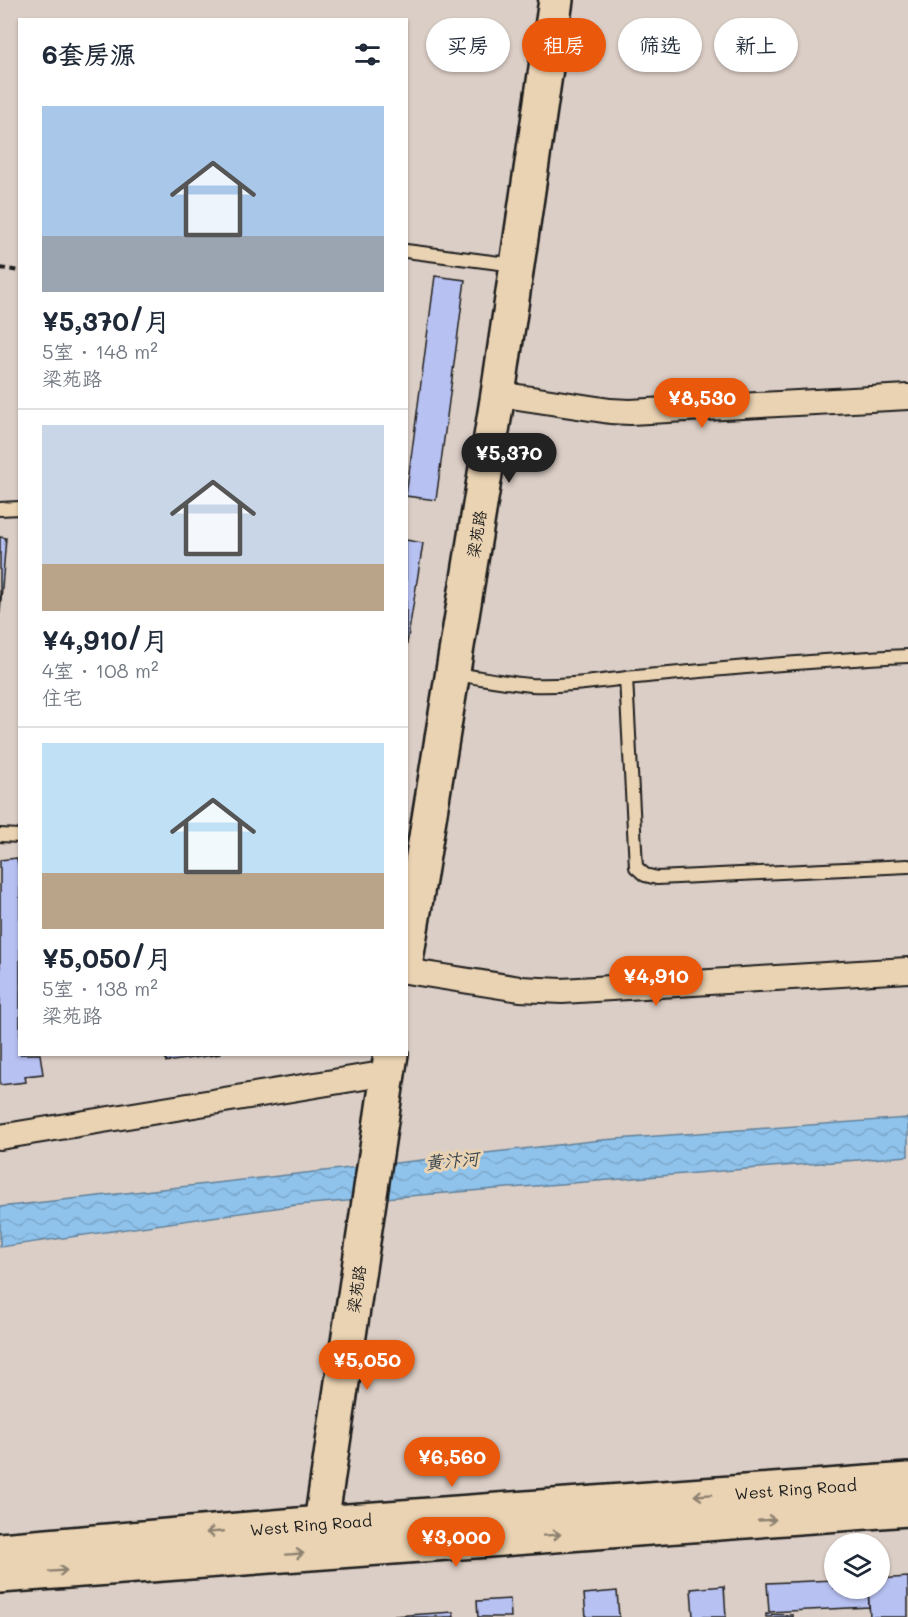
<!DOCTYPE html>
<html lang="zh">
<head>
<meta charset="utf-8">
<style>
  :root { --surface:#fff; --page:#f2f2f3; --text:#1f2937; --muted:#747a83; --line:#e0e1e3; --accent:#ea580c }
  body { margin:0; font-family:Mali,"LXGW WenKai TC",sans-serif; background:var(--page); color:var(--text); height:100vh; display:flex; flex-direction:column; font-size:22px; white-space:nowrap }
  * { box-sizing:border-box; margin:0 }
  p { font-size:20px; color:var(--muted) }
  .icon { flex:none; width:33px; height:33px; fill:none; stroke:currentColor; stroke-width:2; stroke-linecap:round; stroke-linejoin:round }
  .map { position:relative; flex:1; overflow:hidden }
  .drawer { position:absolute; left:18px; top:18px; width:390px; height:1038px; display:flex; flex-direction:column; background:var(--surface); border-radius:0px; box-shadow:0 2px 4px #0004 }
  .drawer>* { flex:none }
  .top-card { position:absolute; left:426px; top:18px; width:392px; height:54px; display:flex; gap:12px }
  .fabs { position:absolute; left:824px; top:1533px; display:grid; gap:12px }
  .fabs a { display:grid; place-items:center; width:66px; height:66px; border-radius:50%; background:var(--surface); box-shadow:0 2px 4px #0004; font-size:30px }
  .price { position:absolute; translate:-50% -51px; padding:0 14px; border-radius:21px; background:var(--accent); color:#fff; font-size:20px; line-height:39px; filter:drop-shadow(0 2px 3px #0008) }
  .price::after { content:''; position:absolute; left:50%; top:36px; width:18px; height:14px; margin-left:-9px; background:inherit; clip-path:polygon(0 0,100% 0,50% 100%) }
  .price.active { background:#222; color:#fff }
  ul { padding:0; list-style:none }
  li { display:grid; align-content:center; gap:12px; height:318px; padding:0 24px }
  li+li { border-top:2px solid var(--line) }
  li span { display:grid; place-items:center; height:186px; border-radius:0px; color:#555 }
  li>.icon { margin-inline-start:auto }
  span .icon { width:108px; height:108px; fill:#fffc; stroke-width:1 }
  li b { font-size:26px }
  h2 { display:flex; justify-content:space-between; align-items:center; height:72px; padding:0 24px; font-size:26px }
  .chip { padding:0 21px; border-radius:27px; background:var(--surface); box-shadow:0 2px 4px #0004; font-size:21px; line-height:54px }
  .chip.active { background:var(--accent); color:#fff }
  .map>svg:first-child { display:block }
</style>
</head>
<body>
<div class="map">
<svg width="908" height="1617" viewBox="0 0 908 1617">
  <defs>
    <pattern id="water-waves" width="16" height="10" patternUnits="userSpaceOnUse" patternTransform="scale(1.5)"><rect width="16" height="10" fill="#8fc3ec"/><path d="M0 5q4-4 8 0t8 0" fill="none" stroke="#7ba7ca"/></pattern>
  </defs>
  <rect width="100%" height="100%" fill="#dbcec6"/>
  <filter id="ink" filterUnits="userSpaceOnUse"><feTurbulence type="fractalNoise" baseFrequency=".0167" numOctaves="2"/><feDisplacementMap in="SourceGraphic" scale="12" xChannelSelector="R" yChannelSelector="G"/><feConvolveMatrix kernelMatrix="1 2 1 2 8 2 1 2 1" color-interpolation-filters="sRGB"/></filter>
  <g filter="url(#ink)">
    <path fill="url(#water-waves)" stroke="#618099" stroke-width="1.5" d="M908,1118V1156L297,1205L0,1247V1207L602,1140Z"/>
    <path fill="#b7c1f2" stroke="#1c1c1c" stroke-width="1.5" d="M435,276L465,280L436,500L406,496Z
      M0,537L6,538L0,612Z
      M406,540L423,543L406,650Z
      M17,858L20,877V1054H40L43,1074L25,1076L26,1082L0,1085V860Z
      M165,1054H221L166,1062Z
      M908,1577V1617H870L868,1588H879V1579Z
      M834,1580V1588H868L869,1607L769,1612L767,1583Z
      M724,1586L726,1617H693L691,1589Z
      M617,1591L619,1617H586L584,1594Z
      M510,1599L511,1617H478L477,1601Z
      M453,1612L454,1617H378Z
      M766,1614L793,1615V1617H766Z"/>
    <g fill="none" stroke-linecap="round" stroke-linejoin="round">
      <defs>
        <path id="lane" d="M406,251L515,265
          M0,509L20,508
          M454,674C479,677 505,683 531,685C574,687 615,678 658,675C741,667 824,660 908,656
          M626,678L636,867L645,875L657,878L908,866
          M0,835L20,836"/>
        <path id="street" d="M498,394L610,411L630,412L908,397
          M406,971L520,989L562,991L908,970
          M0,1137L388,1073"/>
        <g id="secondary">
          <path d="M406,960L498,394L556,0"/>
          <path d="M321,1523L391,1054"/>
          <path id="s1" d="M0,1550L321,1523L908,1480"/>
          <path d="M0,1576L908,1509"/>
        </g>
      </defs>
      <use href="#lane" stroke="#1c1c1c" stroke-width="16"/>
      <use href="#street" stroke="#1c1c1c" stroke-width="28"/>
      <use href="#secondary" stroke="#1c1c1c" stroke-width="38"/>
      <path stroke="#1c1c1c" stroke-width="4" stroke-dasharray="6 4.5" stroke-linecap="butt" d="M0,268L20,271"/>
      <use href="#lane" stroke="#ead3b3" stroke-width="12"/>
      <use href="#street" stroke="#ead3b3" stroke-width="24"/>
      <use href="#secondary" stroke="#ead3b3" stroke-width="33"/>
    </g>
    <defs><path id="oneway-shaft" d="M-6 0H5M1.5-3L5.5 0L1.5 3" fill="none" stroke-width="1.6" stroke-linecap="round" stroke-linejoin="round" transform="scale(1.5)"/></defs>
    <g stroke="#8d816f">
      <use href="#oneway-shaft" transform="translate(703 1495) rotate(176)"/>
      <use href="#oneway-shaft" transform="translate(767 1520) rotate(-4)"/>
      <use href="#oneway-shaft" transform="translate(215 1532) rotate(175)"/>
      <use href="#oneway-shaft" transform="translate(552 1535) rotate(-4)"/>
      <use href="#oneway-shaft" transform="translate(295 1554) rotate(-4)"/>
      <use href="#oneway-shaft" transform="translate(58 1571) rotate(-4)"/>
    </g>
  </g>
  <g text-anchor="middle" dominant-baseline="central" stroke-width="6" stroke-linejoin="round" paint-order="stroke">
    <g font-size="16" fill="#1c1c1c" stroke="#ead3b3">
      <text transform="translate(476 534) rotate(-81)">梁苑路</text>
      <text transform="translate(356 1289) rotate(-82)">梁苑路</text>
      <text stroke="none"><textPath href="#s1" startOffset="798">West Ring Road</textPath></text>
      <text stroke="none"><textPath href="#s1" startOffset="312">West Ring Road</textPath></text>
    </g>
    <g font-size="18" font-style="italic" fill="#394650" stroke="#ead3b3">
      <text transform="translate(452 1160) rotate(-5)">黄汴河</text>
    </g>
  </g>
</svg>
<div class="fabs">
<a><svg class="icon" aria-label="layers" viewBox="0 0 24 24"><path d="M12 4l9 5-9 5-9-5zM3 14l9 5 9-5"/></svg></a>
</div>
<b class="price" style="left:702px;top:429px">¥8,530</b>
<b class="price active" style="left:509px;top:484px">¥5,370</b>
<b class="price" style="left:656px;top:1007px">¥4,910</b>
<b class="price" style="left:367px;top:1391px">¥5,050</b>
<b class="price" style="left:452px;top:1488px">¥6,560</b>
<b class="price" style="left:456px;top:1568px">¥3,000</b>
<div class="top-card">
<a class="chip">买房</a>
<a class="chip active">租房</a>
<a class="chip">筛选</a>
<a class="chip">新上</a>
</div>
<section class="drawer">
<h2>6套房源<svg class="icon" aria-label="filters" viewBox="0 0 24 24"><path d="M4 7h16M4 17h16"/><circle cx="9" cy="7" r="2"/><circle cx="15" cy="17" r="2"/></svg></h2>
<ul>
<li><span style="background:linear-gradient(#a9c7e8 70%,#9aa5b1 0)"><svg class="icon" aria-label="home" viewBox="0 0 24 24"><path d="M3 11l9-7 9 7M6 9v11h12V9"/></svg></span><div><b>¥5,370/月</b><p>5室 · 148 m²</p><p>梁苑路</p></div></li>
<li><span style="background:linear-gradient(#c9d6e8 75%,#b9a48a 0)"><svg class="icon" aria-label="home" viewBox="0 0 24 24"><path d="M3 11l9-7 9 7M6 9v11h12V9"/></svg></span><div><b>¥4,910/月</b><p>4室 · 108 m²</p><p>住宅</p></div></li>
<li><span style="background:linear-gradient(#bfe0f5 70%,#b9a48a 0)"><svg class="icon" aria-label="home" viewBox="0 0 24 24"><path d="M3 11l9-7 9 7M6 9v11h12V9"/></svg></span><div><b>¥5,050/月</b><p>5室 · 138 m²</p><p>梁苑路</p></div></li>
</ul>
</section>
</div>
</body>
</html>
